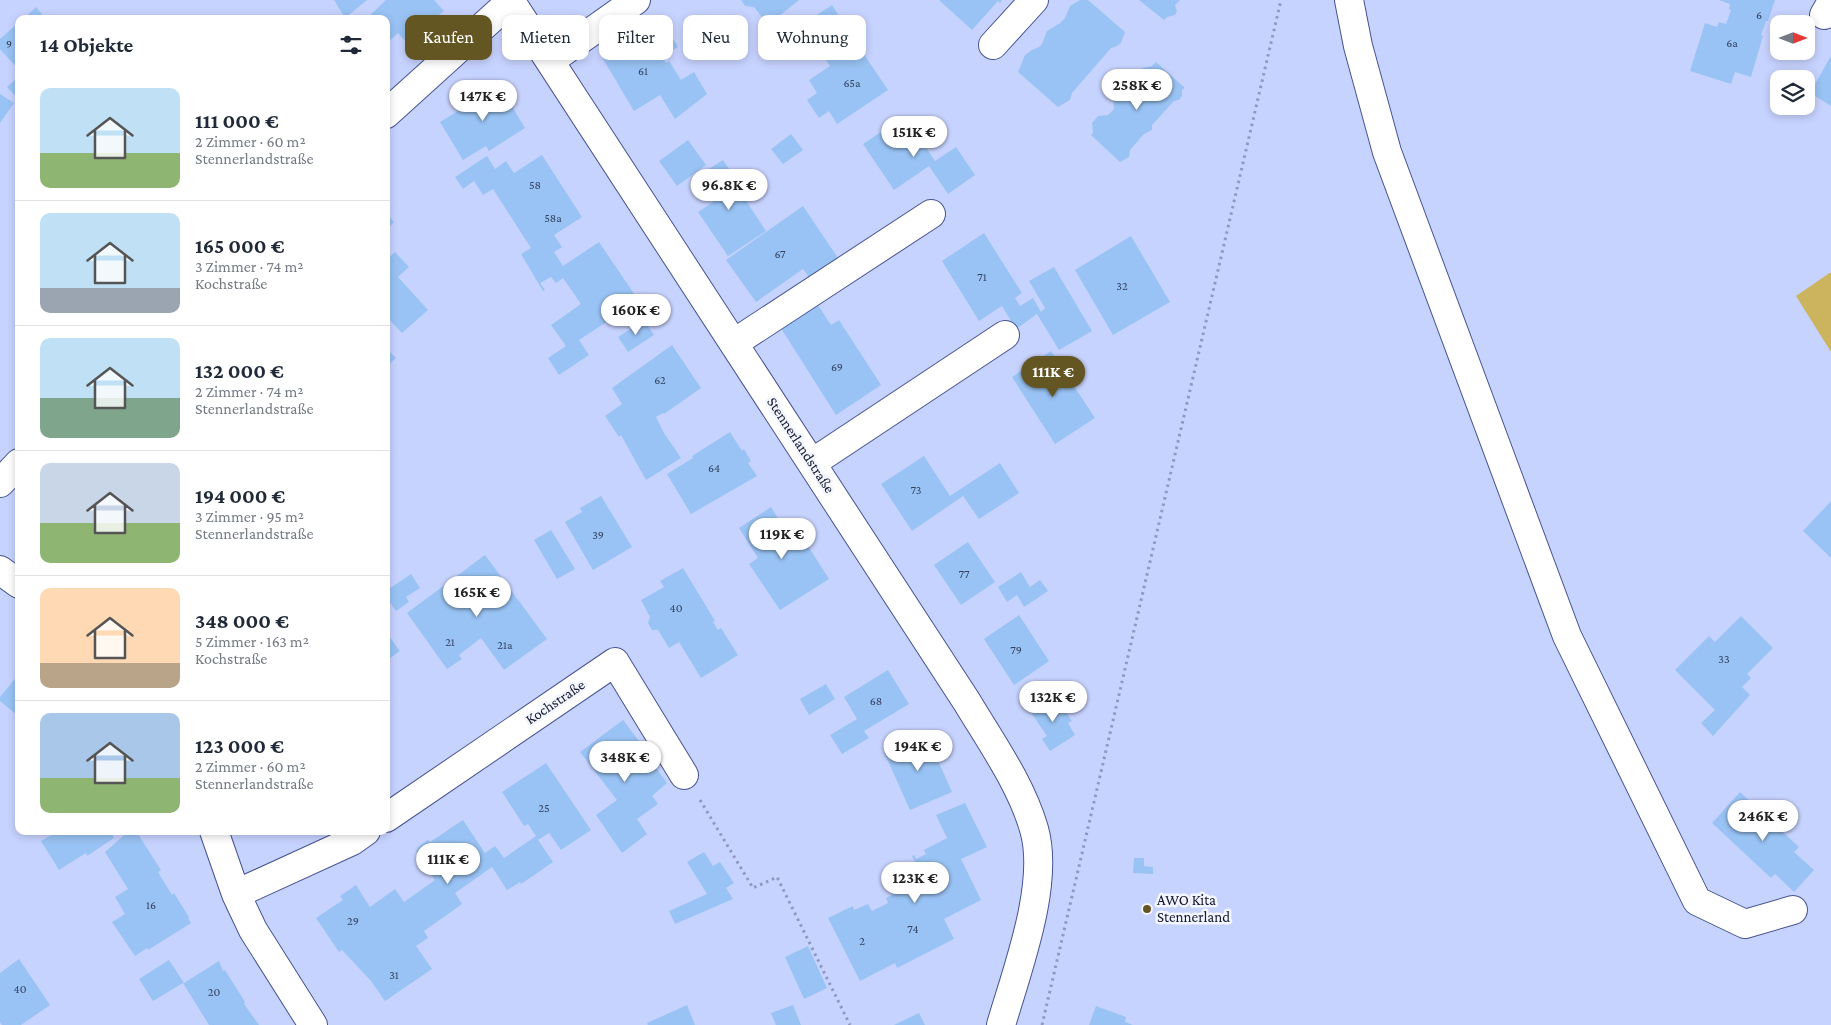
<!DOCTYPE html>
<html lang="de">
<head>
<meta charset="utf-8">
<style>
  :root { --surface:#fff; --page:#f6f6f7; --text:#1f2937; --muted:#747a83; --line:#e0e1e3; --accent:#645623 }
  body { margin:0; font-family:"Crimson Pro",serif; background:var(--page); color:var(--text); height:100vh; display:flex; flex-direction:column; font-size:19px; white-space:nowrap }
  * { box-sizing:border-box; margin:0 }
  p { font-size:16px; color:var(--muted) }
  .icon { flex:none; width:28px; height:28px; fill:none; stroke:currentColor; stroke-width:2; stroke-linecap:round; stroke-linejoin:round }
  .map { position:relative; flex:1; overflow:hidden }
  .drawer { position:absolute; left:15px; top:15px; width:375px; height:820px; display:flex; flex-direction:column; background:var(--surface); border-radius:10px; box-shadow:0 2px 8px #0003 }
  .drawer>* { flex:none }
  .guide { position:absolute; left:405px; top:15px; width:475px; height:45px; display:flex; gap:10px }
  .needle { width:32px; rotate:90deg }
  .buttons { position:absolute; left:1770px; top:15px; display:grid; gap:10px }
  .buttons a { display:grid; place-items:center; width:45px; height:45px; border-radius:10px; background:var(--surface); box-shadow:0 2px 8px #0003; font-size:25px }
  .price { position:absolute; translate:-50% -42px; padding:0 11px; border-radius:18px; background:#fff; color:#222; font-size:16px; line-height:32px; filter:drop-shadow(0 1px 2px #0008) }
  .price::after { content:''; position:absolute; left:50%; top:30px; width:15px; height:11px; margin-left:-8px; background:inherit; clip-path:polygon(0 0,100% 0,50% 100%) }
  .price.on { background:var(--accent); color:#fff }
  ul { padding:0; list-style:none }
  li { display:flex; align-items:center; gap:15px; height:125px; padding:0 25px }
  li+li { border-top:1px solid var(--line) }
  li span { display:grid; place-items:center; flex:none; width:140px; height:100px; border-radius:10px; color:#555 }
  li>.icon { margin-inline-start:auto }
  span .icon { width:60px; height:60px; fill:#fffc; stroke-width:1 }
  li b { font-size:21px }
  h2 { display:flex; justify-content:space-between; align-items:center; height:60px; padding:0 25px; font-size:21px }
  .chip { padding:0 18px; border-radius:10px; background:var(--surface); box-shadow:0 2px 8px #0003; font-size:18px; line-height:45px }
  .chip.on { background:var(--accent); color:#fff }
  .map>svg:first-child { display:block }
</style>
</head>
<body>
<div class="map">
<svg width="1831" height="1025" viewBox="0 0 1831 1025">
  <rect width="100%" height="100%" fill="#c7d3ff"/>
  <path fill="#ccb35d" d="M1831,272V352L1796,296Z"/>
  <path fill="#99c3f4" d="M334,0H367L345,18Z
    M386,0H434L444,11L427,24L425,23L405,41L398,33L386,44V19H366Z
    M741,0H799L768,25L754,7L745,6Z
    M939,0H1002L1000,3L998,1L972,30Z
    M1080,0H1088L1125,32L1121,43L1115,47L1111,48L1072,93L1070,100L1058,107L1018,72L1025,55L1032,50L1039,47L1042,44L1047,31L1060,23L1065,18L1070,6Z
    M1139,0H1180L1175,5L1177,11L1175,15L1167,17L1164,20Z
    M1719,0H1775L1768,21H1766L1761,35L1763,36L1751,77L1735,72L1731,84L1690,71L1705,23L1717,27L1719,22L1726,24L1731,10L1729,9L1730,4Z
    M832,5L853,37L850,38L857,48L859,47L888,90L837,124L829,111L819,118L807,100L817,93L809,80L830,66L823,56L821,58L800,26Z
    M36,7L46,19H23Z
    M661,20L678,47L662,56L666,63L669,61L681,80L694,72L707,94L675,119L660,95L634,111L600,54L648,25L650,27Z
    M19,22V70L0,49V39Z
    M1831,56V106L1810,93Z
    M1156,62L1185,88L1182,90V96L1179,100L1174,101L1152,125V130L1144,134L1130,150L1129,157L1120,162L1091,135L1093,133L1092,123L1098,116L1108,115L1114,109L1113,99L1116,95L1124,91H1129L1135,85L1137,73L1140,69L1152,66Z
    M19,76V100L7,87Z
    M496,80L525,128L489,151L486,146L463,160L440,122L463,108L460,103Z
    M0,94L14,103L0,123Z
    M905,116L935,161L956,147L975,175L948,194L929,166L894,190L863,144Z
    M791,134L803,150L783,164L771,149Z
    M688,140L706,165L677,186L659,161Z
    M542,155L582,217L554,235L562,247L554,252L563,266L599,242L639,301L579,340L589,355L559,375L548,358L566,346L551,325L581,304L563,278L556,283L551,277L540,283L545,290L543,291L521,254L531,248L493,189L483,195L474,181L463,189L455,177L487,156L495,169L506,161L514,173Z
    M723,160L742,188L739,190L766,231L728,256L698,212L719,198L701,174Z
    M803,206L840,261L811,280L803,269L756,302L726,260Z
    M386,213L394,222L386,230Z
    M984,233L1022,293L1015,298L1020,306L1033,298L1041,312L1045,308L1029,281L1054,267L1092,331L1059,350L1037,314L1016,329L1002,306L979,321L942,261Z
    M1131,236L1170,302L1113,335L1075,270Z
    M395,252L409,267L398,277L428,310L402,333L386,316V260Z
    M814,299L831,325L839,320L881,385L836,415L777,322Z
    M644,320L654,335L628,352L618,337Z
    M672,345L701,388L664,414L663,413L656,417L664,433L681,458L646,480L621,435L619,437L605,416L622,404L612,388Z
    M386,348L396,358L388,365L386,363Z
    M1051,351L1095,418L1055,444L1012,377Z
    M730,432L742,451L744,449L751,461L748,463L757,476L691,514L667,474L693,458L692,456Z
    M924,456L950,496L1000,463L1019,493L979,519L963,496L912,531L881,484Z
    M601,496L632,547L593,570L565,522L582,512L580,508Z
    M1831,501V558L1803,531Z
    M771,507L790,538L799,532L829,579L780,610L749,564L758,558L739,528Z
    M551,530L575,569L557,579L534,540Z
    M968,542L995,582L961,605L934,565Z
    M485,555L547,639L504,670L481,638L459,655L462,659L447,669L407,613Z
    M683,568L715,621L713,622L718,630L721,628L738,655L701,678L679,642L669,648L658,630H652L648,623L650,617L641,600L664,587L660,581Z
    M1021,572L1030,587L1040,580L1048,591L1024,607L1017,595L1007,602L998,587Z
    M411,574L420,588L406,597L409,602L396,611L386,597V591Z
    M1019,615L1049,661L1014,685L984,639Z
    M1741,616L1773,648L1747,674L1751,678L1742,687L1750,695L1713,736L1701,723L1715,710L1675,670L1709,636L1715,642Z
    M386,632L400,651L386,661Z
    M888,670L909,704L864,731L869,738L842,754L830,735L857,719L844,697Z
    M19,674V715L18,716L0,701V697Z
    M826,684L835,699L809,715L800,699Z
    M1054,695L1072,721L1068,723L1075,735L1050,751L1042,739L1047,736L1030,711Z
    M623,720L648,753L646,754L667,783L652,796L658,804L637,819L647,834L622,853L596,815L617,800L580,752Z
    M926,733L952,792L910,810L884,752Z
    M546,763L591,830L561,850L549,833L538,840L553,862L521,884L520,882L507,890L492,867L455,893L462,904L424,931L428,938L416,946L432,969L385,1001L371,981L342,950L339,952L316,918L343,900L340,896L356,885L370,907L395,889L404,902L435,880L416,851L418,849L417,848L428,840L430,842L463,820L485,853L495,846L504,858L536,836L528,824L524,826L502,792Z
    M1740,792L1799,847L1794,852L1814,870L1794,892L1775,874L1771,878L1712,823Z
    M965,803L987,847L961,859L981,900L944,919L954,939L897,968L895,963L860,981L828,918L853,906L854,910L868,904L872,911L888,903L886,898L905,888L908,892L923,885L920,879L923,878L912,856L914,855L916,859L926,854L924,850L947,838L936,815Z
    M50,831H110L114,838L87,856L86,853L59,870L41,841L53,834Z
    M129,831H136L161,870L158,872L172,895L174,893L189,917L188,918L191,923L148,950L147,948L135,956L112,922L125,914L115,897L128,889L105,852Z
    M704,852L713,866L720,862L734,883L726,888L733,899L675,924L669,911L707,894L687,862Z
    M1134,858H1144V866L1153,867V874L1133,873Z
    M808,946L827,988L804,999L785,957Z
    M19,959L50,1005L21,1025H2L0,1022V973Z
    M169,960L184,983L219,961L223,971L225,970L245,1002L244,1004L259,1025H209L183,983L153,1001L139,979Z
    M687,1005L695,1025H648L647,1023Z
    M793,1005L801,1025H776L771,1013Z
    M1096,1006L1126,1017L1125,1022L1133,1025H1089Z
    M919,1013L925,1025H894Z"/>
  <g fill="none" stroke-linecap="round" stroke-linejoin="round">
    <defs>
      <path id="minor" d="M510,0L967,702C991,742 1021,784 1034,829C1050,884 1017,970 1001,1025
        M1349,0L1358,46L1387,152L1567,636L1697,901L1745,924L1793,910
        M1824,15L1831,3
        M993,45L1034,0
        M550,61L636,0
        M386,114L511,1
        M734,343L931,214
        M812,463L1005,335
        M0,483L19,463
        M0,570L19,584
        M386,818L615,662L684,775
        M214,831L236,894L253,930L313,1025
        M236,894L352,841L366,831"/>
    </defs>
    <use href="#minor" stroke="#465392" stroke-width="30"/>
    <path stroke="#8f98bf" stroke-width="3" stroke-dasharray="2.5 4" stroke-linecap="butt" d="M700,800L753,888L777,877L850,1025
      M1042,1025L1281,0"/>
    <use href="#minor" stroke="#fff" stroke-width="28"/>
  </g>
  <circle fill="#645623" stroke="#f3f6fd" stroke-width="2" cx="1147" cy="909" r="5"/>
  <g text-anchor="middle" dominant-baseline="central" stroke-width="5" stroke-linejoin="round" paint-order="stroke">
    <g font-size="12" fill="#344262">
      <text x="1759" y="15">6</text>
      <text x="1732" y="43">6a</text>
      <text x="9" y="44">9</text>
      <text x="643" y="71">61</text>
      <text x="852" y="83">65a</text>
      <text x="535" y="185">58</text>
      <text x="553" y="218">58a</text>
      <text x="780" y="254">67</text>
      <text x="982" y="277">71</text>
      <text x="1122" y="286">32</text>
      <text x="837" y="367">69</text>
      <text x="660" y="380">62</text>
      <text x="714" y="468">64</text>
      <text x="916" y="490">73</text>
      <text x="598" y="535">39</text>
      <text x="964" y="574">77</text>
      <text x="676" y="608">40</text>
      <text x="450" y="642">21</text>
      <text x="505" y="645">21a</text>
      <text x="1016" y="650">79</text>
      <text x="1724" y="659">33</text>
      <text x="876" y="701">68</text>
      <text x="544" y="808">25</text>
      <text x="151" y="905">16</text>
      <text x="353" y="921">29</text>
      <text x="913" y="929">74</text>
      <text x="862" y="941">2</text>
      <text x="394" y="975">31</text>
      <text x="20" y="989">40</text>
      <text x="214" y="992">20</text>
    </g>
    <g font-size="15" fill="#121731" stroke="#f3f6fd">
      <text transform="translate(801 445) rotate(57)">Stennerlandstraße</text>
      <text transform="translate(555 702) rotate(-34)">Kochstraße</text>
    </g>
    <g font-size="15" fill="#121731" stroke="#f3f6fd" text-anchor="start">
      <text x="1157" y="900">AWO Kita<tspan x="1157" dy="17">Stennerland</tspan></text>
    </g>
  </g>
</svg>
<div class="buttons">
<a><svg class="needle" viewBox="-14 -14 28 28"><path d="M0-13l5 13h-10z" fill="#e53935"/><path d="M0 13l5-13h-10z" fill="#747a83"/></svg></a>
<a><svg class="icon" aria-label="layers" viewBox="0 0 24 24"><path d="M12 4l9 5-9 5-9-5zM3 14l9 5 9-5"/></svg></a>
</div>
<b class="price" style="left:1137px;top:111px">258K €</b>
<b class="price" style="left:483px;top:122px">147K €</b>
<b class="price" style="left:914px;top:158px">151K €</b>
<b class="price" style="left:729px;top:211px">96.8K €</b>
<b class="price" style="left:636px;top:336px">160K €</b>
<b class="price on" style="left:1053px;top:398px">111K €</b>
<b class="price" style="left:782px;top:560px">119K €</b>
<b class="price" style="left:477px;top:618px">165K €</b>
<b class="price" style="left:1053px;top:723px">132K €</b>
<b class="price" style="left:918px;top:772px">194K €</b>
<b class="price" style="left:625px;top:783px">348K €</b>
<b class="price" style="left:1763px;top:842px">246K €</b>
<b class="price" style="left:448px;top:885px">111K €</b>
<b class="price" style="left:915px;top:904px">123K €</b>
<div class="guide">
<a class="chip on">Kaufen</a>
<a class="chip">Mieten</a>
<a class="chip">Filter</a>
<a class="chip">Neu</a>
<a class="chip">Wohnung</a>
</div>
<section class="drawer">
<h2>14 Objekte<svg class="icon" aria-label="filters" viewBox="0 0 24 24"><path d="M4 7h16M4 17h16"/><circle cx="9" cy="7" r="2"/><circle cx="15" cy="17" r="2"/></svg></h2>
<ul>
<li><span style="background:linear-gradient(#bfe0f5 65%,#8fb573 0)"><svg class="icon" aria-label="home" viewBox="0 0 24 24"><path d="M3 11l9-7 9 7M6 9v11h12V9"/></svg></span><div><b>111 000 €</b><p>2 Zimmer · 60 m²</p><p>Stennerlandstraße</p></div></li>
<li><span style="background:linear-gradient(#bfe0f5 75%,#9aa5b1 0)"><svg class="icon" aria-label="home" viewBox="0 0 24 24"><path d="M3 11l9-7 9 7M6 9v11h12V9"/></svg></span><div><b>165 000 €</b><p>3 Zimmer · 74 m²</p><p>Kochstraße</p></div></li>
<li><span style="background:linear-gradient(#bfe0f5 60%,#7fa58c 0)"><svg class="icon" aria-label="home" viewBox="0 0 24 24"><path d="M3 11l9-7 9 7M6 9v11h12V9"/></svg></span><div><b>132 000 €</b><p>2 Zimmer · 74 m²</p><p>Stennerlandstraße</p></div></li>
<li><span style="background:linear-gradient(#c9d6e8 60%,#8fb573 0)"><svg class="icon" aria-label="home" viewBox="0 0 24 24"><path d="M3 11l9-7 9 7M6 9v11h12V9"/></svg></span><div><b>194 000 €</b><p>3 Zimmer · 95 m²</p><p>Stennerlandstraße</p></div></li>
<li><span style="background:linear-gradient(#ffd9b3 75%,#b9a48a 0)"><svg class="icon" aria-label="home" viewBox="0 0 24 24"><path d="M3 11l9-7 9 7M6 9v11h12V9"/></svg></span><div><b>348 000 €</b><p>5 Zimmer · 163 m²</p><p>Kochstraße</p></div></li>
<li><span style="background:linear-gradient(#a9c7e8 65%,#8fb573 0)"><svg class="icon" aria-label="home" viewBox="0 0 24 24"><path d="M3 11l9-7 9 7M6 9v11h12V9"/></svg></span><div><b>123 000 €</b><p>2 Zimmer · 60 m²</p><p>Stennerlandstraße</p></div></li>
</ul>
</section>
</div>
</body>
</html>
